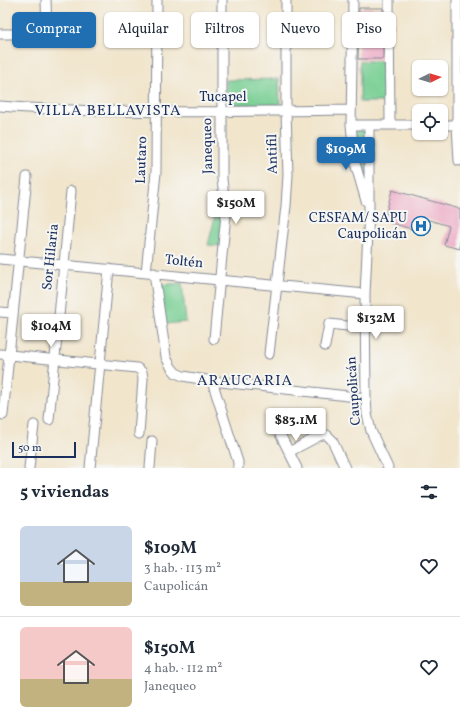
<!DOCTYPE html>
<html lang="es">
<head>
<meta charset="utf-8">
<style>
  :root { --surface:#fff; --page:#f2f2f3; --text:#1f2937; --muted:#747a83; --line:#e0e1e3; --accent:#1f6fb2 }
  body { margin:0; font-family:Vollkorn,serif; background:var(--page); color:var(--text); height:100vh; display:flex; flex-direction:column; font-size:15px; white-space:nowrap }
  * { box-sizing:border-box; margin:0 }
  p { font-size:13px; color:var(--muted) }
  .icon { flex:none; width:22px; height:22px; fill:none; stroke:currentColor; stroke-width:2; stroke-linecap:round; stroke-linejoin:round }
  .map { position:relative; height:468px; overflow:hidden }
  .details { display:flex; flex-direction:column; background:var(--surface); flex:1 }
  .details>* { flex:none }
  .banner { position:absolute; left:12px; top:12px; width:436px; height:36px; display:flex; gap:8px }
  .needle { width:26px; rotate:85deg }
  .buttons { position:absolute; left:412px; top:60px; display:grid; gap:8px }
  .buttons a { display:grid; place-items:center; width:36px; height:36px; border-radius:6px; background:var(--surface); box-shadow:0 1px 3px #0004; font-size:20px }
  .scale { position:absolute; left:12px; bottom:10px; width:64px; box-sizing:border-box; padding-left:4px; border:2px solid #1b2f5e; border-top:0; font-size:11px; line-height:14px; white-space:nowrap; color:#1b2f5e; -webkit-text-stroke:3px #f6f6f2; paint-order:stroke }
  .price { position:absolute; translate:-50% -34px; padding:0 9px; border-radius:4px; background:#fff; color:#222; font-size:13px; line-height:26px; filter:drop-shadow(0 1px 2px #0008) }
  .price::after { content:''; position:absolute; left:50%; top:24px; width:12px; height:9px; margin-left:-6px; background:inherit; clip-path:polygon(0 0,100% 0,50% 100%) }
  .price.current { background:var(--accent); color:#fff }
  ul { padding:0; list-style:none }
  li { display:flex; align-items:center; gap:12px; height:100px; padding:0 20px }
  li+li { border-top:1px solid var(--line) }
  li span { display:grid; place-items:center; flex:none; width:112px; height:80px; border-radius:6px; color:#555 }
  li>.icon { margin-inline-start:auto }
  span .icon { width:48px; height:48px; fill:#fffc; stroke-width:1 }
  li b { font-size:17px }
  h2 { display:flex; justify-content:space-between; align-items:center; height:48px; padding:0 20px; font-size:17px }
  .chip { padding:0 14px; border-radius:6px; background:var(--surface); box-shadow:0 1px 3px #0004; font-size:14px; line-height:36px }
  .chip.current { background:var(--accent); color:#fff }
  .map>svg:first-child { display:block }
</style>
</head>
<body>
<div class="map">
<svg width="460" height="468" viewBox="0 0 460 468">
  <rect width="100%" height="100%" fill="#f6f6f2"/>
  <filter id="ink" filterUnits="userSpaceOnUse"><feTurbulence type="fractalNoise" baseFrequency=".025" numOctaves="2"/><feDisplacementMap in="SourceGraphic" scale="8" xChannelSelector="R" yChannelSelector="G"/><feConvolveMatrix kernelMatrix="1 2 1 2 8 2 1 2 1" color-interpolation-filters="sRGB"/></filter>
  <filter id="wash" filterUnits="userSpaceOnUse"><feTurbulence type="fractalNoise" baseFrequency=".012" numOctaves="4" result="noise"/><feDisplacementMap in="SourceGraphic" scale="16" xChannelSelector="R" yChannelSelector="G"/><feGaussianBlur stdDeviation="0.9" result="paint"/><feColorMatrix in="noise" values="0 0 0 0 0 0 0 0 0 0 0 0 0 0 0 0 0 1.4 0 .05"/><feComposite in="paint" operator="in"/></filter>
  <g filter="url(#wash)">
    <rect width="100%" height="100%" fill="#f1e5cc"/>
    <path fill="#79cf94" stroke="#4a7f79" d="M360,61H384V102H360Z
      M279,79L280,105L227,104L226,80Z
      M356,129H366L367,190L360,168Z
      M219,201H223L220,246L208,245Z
      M182,283L186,322L165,324L161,285Z"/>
    <g id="blocks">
      <path fill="#eba0bf" d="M359,8H383V59H358Z
        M392,190L460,209V249L444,245L449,226L419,217L415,230L384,221Z"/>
    </g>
  </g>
  <g filter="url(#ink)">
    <use href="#blocks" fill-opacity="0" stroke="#868a95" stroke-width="1"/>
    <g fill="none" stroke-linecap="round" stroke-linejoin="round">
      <defs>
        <path id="minor" d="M46,0L47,34
          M353,0L351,125L355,163L366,201
          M389,0L390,125
          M457,0V125L459,161
          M0,34H89
          M0,106C116,115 234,111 351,110
          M351,125H419
          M369,125V212L365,294L366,398L367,414L371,431L388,468
          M441,125H460
          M0,259L365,294
          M146,273L156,172L157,0
          M154,273L166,357L171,367L176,373L183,376L212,381L366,398
          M0,312L13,313
          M214,339L226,214L222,179V0
          M325,346L329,324L365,328
          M0,354L137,368L142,372L143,379L139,434
          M269,354L286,206L288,175L286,111V0
          M212,381L238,462V468
          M3,415L27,177
          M49,420L71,191
          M276,426L297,468
          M289,452L321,435H327L332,440L345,468
          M29,468L34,425
          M90,468L109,269
          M150,468L152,441"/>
      </defs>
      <use href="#minor" stroke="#868a95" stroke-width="11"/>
      <use href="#minor" stroke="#fff" stroke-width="9"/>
    </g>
  </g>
  <defs>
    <symbol id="hospital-ring" viewBox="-11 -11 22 22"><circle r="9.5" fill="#f6f6f2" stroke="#1f6fb2" stroke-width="1.5"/><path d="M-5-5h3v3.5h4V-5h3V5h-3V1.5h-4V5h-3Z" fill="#1f6fb2"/></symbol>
  </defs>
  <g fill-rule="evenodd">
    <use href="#hospital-ring" x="410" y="215" width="22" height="22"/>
  </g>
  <g text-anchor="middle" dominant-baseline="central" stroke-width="4" stroke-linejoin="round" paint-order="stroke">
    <g font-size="14" fill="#1b2f5e" stroke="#f6f6f2">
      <text x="223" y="97">Tucapel</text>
      <text transform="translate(208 146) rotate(-91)">Janequeo</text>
      <text transform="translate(273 154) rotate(-91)">Antifil</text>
      <text transform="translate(142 160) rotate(-88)">Lautaro</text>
      <text transform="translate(51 257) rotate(-84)">Sor Hilaria</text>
      <text transform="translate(184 262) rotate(6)">Toltén</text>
      <text transform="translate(354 391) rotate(-94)">Caupolicán</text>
    </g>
    <g font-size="14" fill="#1b2f5e" stroke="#f6f6f2" text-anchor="end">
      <text x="407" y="218">CESFAM/ SAPU<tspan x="407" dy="16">Caupolicán</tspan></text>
    </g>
    <g font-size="15" letter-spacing="1" fill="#1b2f5e" stroke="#f6f6f2">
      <text x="108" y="111">VILLA BELLAVISTA</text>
      <text x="245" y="381">ARAUCARIA</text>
    </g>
  </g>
</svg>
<div class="buttons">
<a><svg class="needle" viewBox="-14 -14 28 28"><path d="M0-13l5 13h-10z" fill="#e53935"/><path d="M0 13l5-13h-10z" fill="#747a83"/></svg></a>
<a><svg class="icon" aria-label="locate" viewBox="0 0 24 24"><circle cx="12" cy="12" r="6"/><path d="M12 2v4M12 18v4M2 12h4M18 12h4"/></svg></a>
</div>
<div class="scale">50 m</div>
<b class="price current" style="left:346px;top:171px">$109M</b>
<b class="price" style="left:236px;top:225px">$150M</b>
<b class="price" style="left:376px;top:340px">$132M</b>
<b class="price" style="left:51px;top:348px">$104M</b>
<b class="price" style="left:296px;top:442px">$83.1M</b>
<div class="banner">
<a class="chip current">Comprar</a>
<a class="chip">Alquilar</a>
<a class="chip">Filtros</a>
<a class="chip">Nuevo</a>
<a class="chip">Piso</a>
</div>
</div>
<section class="details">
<h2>5 viviendas<svg class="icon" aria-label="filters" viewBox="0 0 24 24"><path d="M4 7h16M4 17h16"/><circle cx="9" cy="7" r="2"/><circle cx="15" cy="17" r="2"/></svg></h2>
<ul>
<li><span style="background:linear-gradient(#c9d6e8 70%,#c2b280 0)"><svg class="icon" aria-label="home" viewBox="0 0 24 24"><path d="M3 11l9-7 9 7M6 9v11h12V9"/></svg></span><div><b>$109M</b><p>3 hab. · 113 m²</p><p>Caupolicán</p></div><svg class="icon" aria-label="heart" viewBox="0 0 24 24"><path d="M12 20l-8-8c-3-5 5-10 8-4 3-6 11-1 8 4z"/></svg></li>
<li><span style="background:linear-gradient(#f6c9c9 65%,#c2b280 0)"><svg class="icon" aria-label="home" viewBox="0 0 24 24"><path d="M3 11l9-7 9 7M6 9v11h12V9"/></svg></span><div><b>$150M</b><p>4 hab. · 112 m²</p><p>Janequeo</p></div><svg class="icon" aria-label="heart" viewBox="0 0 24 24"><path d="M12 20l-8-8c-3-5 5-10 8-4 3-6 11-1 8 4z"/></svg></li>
</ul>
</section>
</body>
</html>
